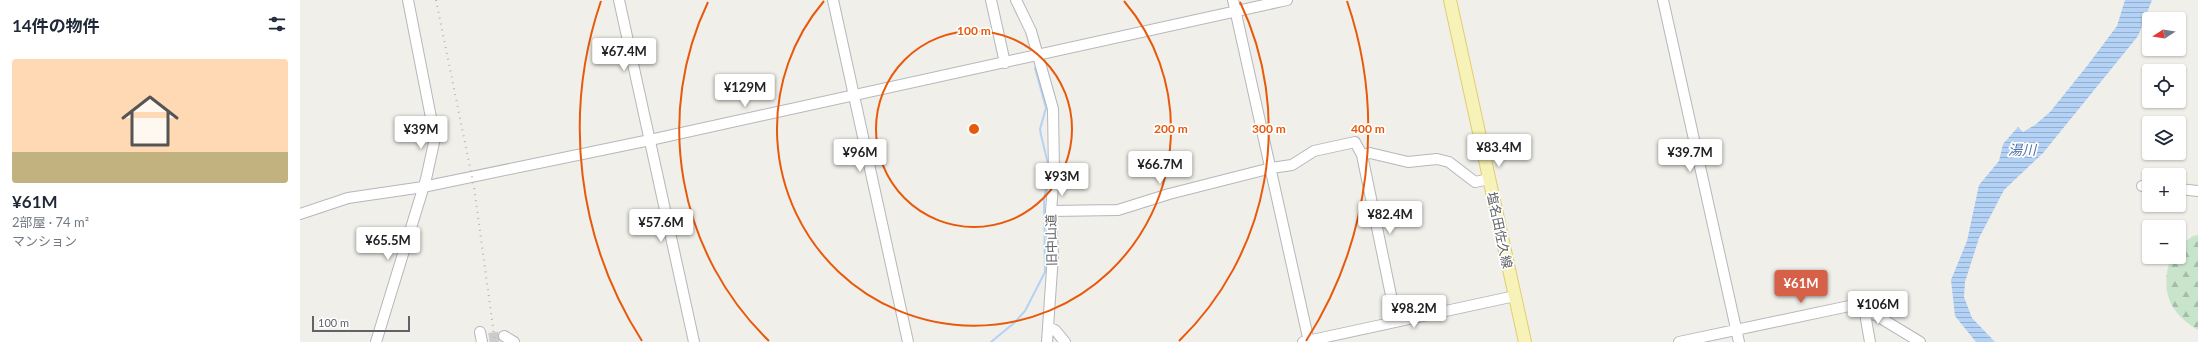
<!DOCTYPE html>
<html lang="ja">
<head>
<meta charset="utf-8">
<style>
  :root { --surface:#fff; --page:#f2f2f3; --text:#1f2937; --muted:#747a83; --accent:#d76048 }
  body { margin:0; font-family:Lato,"Noto Sans JP",sans-serif; background:var(--page); color:var(--text); height:100vh; display:flex; flex-direction:column; font-size:15px; white-space:nowrap }
  * { box-sizing:border-box; margin:0 }
  p { font-size:13px; color:var(--muted) }
  .icon { flex:none; width:22px; height:22px; fill:none; stroke:currentColor; stroke-width:2; stroke-linecap:round; stroke-linejoin:round }
  .map { position:relative; flex:1; overflow:hidden }
  .sheet { display:flex; flex-direction:column; background:var(--surface); width:300px }
  .sheet>* { flex:none }
  .needle { width:26px; rotate:258deg }
  .controls { position:absolute; left:1842px; top:12px; display:grid; gap:8px }
  .controls a { display:grid; place-items:center; width:44px; height:44px; border-radius:4px; background:var(--surface); box-shadow:0 1px 3px #0004; font-size:20px }
  .scale { position:absolute; left:12px; bottom:10px; width:98px; box-sizing:border-box; padding-left:4px; border:2px solid #606267; border-top:0; font-size:11px; line-height:14px; white-space:nowrap; color:#606267; -webkit-text-stroke:3px #fff; paint-order:stroke }
  .price { position:absolute; translate:-50% -34px; padding:0 9px; border-radius:4px; background:#fff; color:#222; font-size:13px; line-height:26px; filter:drop-shadow(0 1px 2px #0008) }
  .price::after { content:''; position:absolute; left:50%; top:24px; width:12px; height:9px; margin-left:-6px; background:inherit; clip-path:polygon(0 0,100% 0,50% 100%) }
  .price.on { background:var(--accent); color:#fff }
  ul { padding:0; list-style:none }
  li { display:grid; align-content:center; gap:8px; height:212px; padding:0 12px }
  li span { display:grid; place-items:center; height:124px; border-radius:4px; color:#555 }
  li>.icon { margin-inline-start:auto }
  span .icon { width:72px; height:72px; fill:#fffc; stroke-width:1 }
  li b { font-size:17px }
  h2 { display:flex; justify-content:space-between; align-items:center; height:48px; padding:0 12px; font-size:17px }
  main { display:flex; flex:1; min-height:0 }
  .map>svg:first-child { display:block }
</style>
</head>
<body>
<main>
<section class="sheet">
<h2>14件の物件<svg class="icon" aria-label="filters" viewBox="0 0 24 24"><path d="M4 7h16M4 17h16"/><circle cx="9" cy="7" r="2"/><circle cx="15" cy="17" r="2"/></svg></h2>
<ul>
<li><span style="background:linear-gradient(#ffd9b3 75%,#c2b280 0)"><svg class="icon" aria-label="home" viewBox="0 0 24 24"><path d="M3 11l9-7 9 7M6 9v11h12V9"/></svg></span><div><b>¥61M</b><p>2部屋 · 74 m²</p><p>マンション</p></div></li>
</ul>
</section>
<div class="map">
<svg width="1898" height="342" viewBox="0 0 1898 342">
  <defs>
    <pattern id="forest-firs" width="22" height="20" patternUnits="userSpaceOnUse"><rect width="22" height="20" fill="#c8e4cb"/><path d="M5 1l3.5 6h-7zM16 11l3.5 6h-7z" fill="#a6bca9"/></pattern>
    <pattern id="water-rules" width="6" height="5" patternUnits="userSpaceOnUse"><rect width="6" height="5" fill="#b3d2f6"/><path d="M0 2.5h6" fill="none" stroke="#95aecb"/></pattern>
  </defs>
  <rect width="100%" height="100%" fill="#f0efe9"/>
  <path fill="url(#forest-firs)" d="M1898,235V330C1868,312 1860,290 1871,257H1879V246L1893,236Z"/>
  <path fill="url(#water-rules)" d="M1825,0H1852L1838,36L1743,153L1704,190L1679,238L1665,282L1664,297L1672,318L1695,342H1676L1655,316L1651,280L1667,241L1679,185L1699,161L1703,144L1718,127L1723,132L1735,125L1750,112L1787,66L1817,26Z"/>
  <g fill="none" stroke-linecap="round" stroke-linejoin="round">
    <path stroke="#b3d2f6" stroke-width="2" d="M711,0L719,17
      M691,342L714,323L725,311L745,272L744,200L749,168L741,135L740,129L746,108L735,68"/>
    <path stroke="#ccccc8" stroke-width="10" stroke-dasharray="10 5" stroke-linecap="butt" d="M189,338L204,336"/>
    <defs>
      <path id="minor" d="M319,0L394,342
        M533,0L608,342
        M691,0L705,63
        M716,0L731,31L753,109L754,173L751,211L753,255L747,342
        M933,0L1009,342
        M1363,0L1439,342
        M1062,155L1092,300L1109,319
        M1842,186H1849
        M1879,189L1898,191
        M751,211L818,210L869,194L971,168L992,165L1014,151L1055,142L1062,155L1070,153L1108,162L1137,159L1149,162L1175,182L1189,179
        M0,214L48,198L123,187L350,140L987,0
        M1564,308L1570,342
        M748,327L755,330L765,342
        M180,332L182,342
        M204,336L214,342
        M76,342L126,179L135,138L108,0
        M1003,342L1215,296
        M1379,342L1554,305L1564,308L1620,342"/>
      <path id="major" d="M1150,0L1225,342"/>
    </defs>
    <use href="#minor" stroke="#b5b7bb" stroke-width="12"/>
    <use href="#major" stroke="#e3cd6f" stroke-width="14"/>
    <use href="#minor" stroke="#fff" stroke-width="10"/>
    <use href="#major" stroke="#f7f2b7" stroke-width="12"/>
    <path stroke="#b6b6b7" stroke-width="2" stroke-dasharray="1 5" stroke-linecap="butt" d="M136,0L174,187L195,342"/>
  </g>
  <g fill="none" stroke="#e8590c" stroke-width="2">
    <circle cx="674" cy="129" r="98"/>
    <path d="M824 1A197 197 0 1 1 524 1"/>
    <path d="M469 341A295 295 0 0 1 408 2M940 2A295 295 0 0 1 879 341"/>
    <path d="M342 341A394 394 0 0 1 301 1M1047 1A394 394 0 0 1 1006 341"/>
  </g>
  <g text-anchor="middle" dominant-baseline="central" stroke-width="3.5" stroke-linejoin="round" paint-order="stroke">
    <g font-size="13" fill="#606267" stroke="#fff">
      <text transform="translate(1200 230) rotate(78)">塩名田佐久線</text>
      <text transform="translate(751 240) rotate(-91)">旧中山道</text>
    </g>
    <g font-size="14" font-style="italic" fill="#5072a7" stroke="#fff">
      <text x="1722" y="149">湯川</text>
    </g>
  </g>
  <circle cx="674" cy="129" r="6" fill="#e8590c" stroke="#fff" stroke-width="2"/>
  <g font-size="12" text-anchor="middle" font-weight="bold" fill="#e8590c" stroke="#fff" stroke-width="3.5" stroke-linejoin="round" paint-order="stroke">
    <text x="674" y="35">100 m</text>
    <text x="871" y="133">200 m</text>
    <text x="969" y="133">300 m</text>
    <text x="1068" y="133">400 m</text>
  </g>
</svg>
<div class="controls">
<a><svg class="needle" viewBox="-14 -14 28 28"><path d="M0-13l5 13h-10z" fill="#e53935"/><path d="M0 13l5-13h-10z" fill="#747a83"/></svg></a>
<a><svg class="icon" aria-label="locate" viewBox="0 0 24 24"><circle cx="12" cy="12" r="6"/><path d="M12 2v4M12 18v4M2 12h4M18 12h4"/></svg></a>
<a><svg class="icon" aria-label="layers" viewBox="0 0 24 24"><path d="M12 4l9 5-9 5-9-5zM3 14l9 5 9-5"/></svg></a>
<a>+</a>
<a>−</a>
</div>
<div class="scale">100 m</div>
<b class="price" style="left:324px;top:72px">¥67.4M</b>
<b class="price" style="left:445px;top:108px">¥129M</b>
<b class="price" style="left:121px;top:150px">¥39M</b>
<b class="price" style="left:1199px;top:168px">¥83.4M</b>
<b class="price" style="left:560px;top:173px">¥96M</b>
<b class="price" style="left:1390px;top:173px">¥39.7M</b>
<b class="price" style="left:860px;top:185px">¥66.7M</b>
<b class="price" style="left:762px;top:197px">¥93M</b>
<b class="price" style="left:1090px;top:235px">¥82.4M</b>
<b class="price" style="left:361px;top:243px">¥57.6M</b>
<b class="price" style="left:88px;top:261px">¥65.5M</b>
<b class="price on" style="left:1501px;top:304px">¥61M</b>
<b class="price" style="left:1578px;top:325px">¥106M</b>
<b class="price" style="left:1114px;top:329px">¥98.2M</b>
</div>
</main>
</body>
</html>
